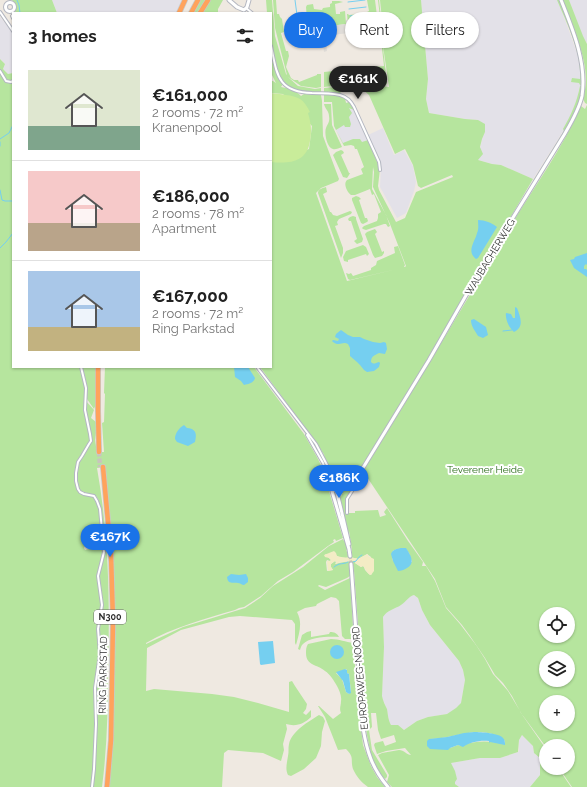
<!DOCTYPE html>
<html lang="en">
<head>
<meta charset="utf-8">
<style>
  :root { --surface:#fff; --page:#f2f2f2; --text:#222; --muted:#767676; --line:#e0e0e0; --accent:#1a73e8 }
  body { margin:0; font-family:Raleway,sans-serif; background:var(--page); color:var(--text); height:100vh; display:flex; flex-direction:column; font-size:15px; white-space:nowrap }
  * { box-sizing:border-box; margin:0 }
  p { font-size:13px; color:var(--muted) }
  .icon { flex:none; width:22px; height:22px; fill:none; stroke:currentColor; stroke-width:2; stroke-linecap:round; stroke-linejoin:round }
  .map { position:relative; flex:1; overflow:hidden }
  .drawer { position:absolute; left:12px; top:12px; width:260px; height:356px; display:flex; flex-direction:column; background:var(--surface); border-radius:0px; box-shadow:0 1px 3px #0004 }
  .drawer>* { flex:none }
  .hud { position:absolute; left:284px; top:12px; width:243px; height:36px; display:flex; gap:8px }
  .fabs { position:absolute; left:539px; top:607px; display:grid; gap:8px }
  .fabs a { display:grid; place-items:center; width:36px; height:36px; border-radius:50%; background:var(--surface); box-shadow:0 1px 3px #0004; font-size:20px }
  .price { position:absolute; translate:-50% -34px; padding:0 9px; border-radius:14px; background:var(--accent); color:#fff; font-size:13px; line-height:26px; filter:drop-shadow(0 1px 2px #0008) }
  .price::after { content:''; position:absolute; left:50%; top:24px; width:12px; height:9px; margin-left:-6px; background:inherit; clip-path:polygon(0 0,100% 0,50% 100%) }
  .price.on { background:#222; color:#fff }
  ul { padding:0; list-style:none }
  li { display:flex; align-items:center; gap:12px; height:100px; padding:0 16px }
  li+li { border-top:1px solid var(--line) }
  li span { display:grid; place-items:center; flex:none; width:112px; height:80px; border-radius:0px; color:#555 }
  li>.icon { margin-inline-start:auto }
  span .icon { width:48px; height:48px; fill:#fffc; stroke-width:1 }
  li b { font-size:17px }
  h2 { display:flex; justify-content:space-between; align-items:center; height:48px; padding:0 16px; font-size:17px }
  .pill { padding:0 14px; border-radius:18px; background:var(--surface); box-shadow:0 1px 3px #0004; font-size:14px; line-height:36px }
  .pill.on { background:var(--accent); color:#fff }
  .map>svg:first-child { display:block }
</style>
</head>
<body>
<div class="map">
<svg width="587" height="787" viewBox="0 0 587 787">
  <rect width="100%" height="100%" fill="#efe9e1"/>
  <path fill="#e3e1e8" d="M52,0H182L176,13H57Z
    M421,0H558L578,56L582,82L578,99L565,128L533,179L501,165L492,164L478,160L482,139L485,132L478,120L465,119L429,113L426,99L428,79Z
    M569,0H587V43L583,38Z
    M0,17L13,33V73L8,74L3,69L5,64L0,59Z
    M344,100L353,109L367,139L366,141L362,143L343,144L334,126Z
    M383,128L394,155L404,150L413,166L416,182L414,191L406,213L397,218L380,187L381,165L368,135Z
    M414,595L418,598L422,610L430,625L459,661L463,670L465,680L461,703L458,708L447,714L428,717L417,721L404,730L399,726L391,725L389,723L387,709L383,700L382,696L384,647L383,617L384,614L387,612L401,605L409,597Z
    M522,735L533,746L534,753L540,758V775L530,787H459L455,784L451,763L480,758H500L518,752L519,751V740Z"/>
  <path fill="#b6e59e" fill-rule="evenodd" d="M12,0H52L57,13H15L16,5Z
    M199,0H223L218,9V13H192Z
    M266,0H272L275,36L286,74L287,75L275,28L273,0H276L277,14H279L280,17L282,19L284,32L281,33L286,51H288L289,56L286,67L291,78L294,80H298L299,82L317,75V74H321V87L316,88L301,86L288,77L298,86L315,89L321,88V93L297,90L288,86L281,79L278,71L271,41V13H267Z
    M367,0H375L377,16H369V19L377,17L379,34L372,45V38L376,37L374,21L348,24L347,14H348L349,15L367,13V12L369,11Z
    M378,0H379L383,35V48L387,83L385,86L369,82L324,87V72L384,66L381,40L382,35Z
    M380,0H421L428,79L426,99L429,113L465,119L478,120L485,124V132L482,139L480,147L483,154L478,160L492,164L501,165L533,179L429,357L361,469L352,480L346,484L338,486L335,483L337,484L338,482L342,481H337L335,477L336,482H335L329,466L323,454L325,456L319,447L260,367H271V162L309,149L312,126L283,94L271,93V81H273L276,83L271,73V54C273,64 275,76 283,84L281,87C288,88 296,90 301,96L304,94L321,95L322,101L323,136L339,179L338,181L321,188L316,193L347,281L397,269L350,280L348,279L346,273L349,274L351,273L353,276L371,270V268L376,265L377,261L395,253L394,247L398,246L405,265L404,267H405L406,266L390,224L373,187L374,172L373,167L372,189L386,215L390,226L388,227L386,224H384L366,230L363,229L362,228L364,226L377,221L378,218V214L381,212L374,194L372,195L370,189L355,195H351C347,192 343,184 347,180L363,174L361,169L364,167L357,149H355L354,146L351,145L344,146L334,126L332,102H324V95C332,95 338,95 345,98L346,103L349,102L354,110L349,108L352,113L349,117L351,124L350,127H345L344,125L336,130L343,143L353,139H360L362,142L368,140L380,169L378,186L379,190L396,222L405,218L416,192L453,177L452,175L421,188L418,186L413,165L405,149L395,154L369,95L361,88L341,91L340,94L335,93H324V88L368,84L389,87L383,46L384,39Z
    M557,0H560C571,28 587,62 582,92C579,106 572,119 564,131L563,129C571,115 577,102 580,86H583L580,85L579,83L571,82L572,78L580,79C582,53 567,24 557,0Z
    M562,0H569L583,36L587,44V104L585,103L583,99C584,93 586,87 586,81C586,53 572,26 562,0Z
    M332,1H339L343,2L335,4L336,14H340V12L345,11L346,24L330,26V29L308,32L306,7L307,5L313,4L314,9L322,10L323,8L330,7V4L332,3Z
    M0,59L5,64L3,69L8,74L13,73V367H80C81,375 85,381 85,389C86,398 83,406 85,415C86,424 91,434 89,443C79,457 70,474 78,491L95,498L99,508L101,534C99,534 96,535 93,535C89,534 88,533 83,535L84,538L83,543L85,545L84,548L85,550L89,549V548H96L98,545L97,537L102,536L103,553L97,577L99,587L100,570L104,555L101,509L98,499L96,496L81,491L78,487L77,478L78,466L80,460L89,446L91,442V434L86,413V401L94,410L91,418L96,422L97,427L95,440L97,452H104L102,423L104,422L105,394L104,393L105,367H254L304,434L317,457L321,465L326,481L343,538L336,541L335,539L333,540L334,542L328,546L293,572L278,581L261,596L244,607L239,608L235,610C204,619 174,627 146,643V644L183,627L245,608L260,598L273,586L303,567L329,546L343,539L344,541V539L345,540L348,552L346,549L348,555H351L352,551L349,531V536L338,495H340L341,497L342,494L346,492L341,494L340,493L338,494L339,491L340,493L339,490H340L352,485L353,489C345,501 345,498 347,513H355V511L378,510L380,517L386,515L384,512L387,508L408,541L423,562L422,566H426L435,581L446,608L460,624L476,645L485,659L493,674L508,691L523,716L546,749L545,761L546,768H558L571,787H530L540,775V758L534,753L533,746L522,735L519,740L518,752L500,758H480L451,763L455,771L457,779L455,782V784L459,787H392L387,782L389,775L378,755L382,753L399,750C404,750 407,755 411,755L405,748L386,751L377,754L374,745L375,743L383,741L385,746L396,742L394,735L381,739L378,730L376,713H371L372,727L369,730L372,750L387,775V777L385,779C372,767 369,746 366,729L354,571L353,565L352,564L349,565V570L350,567L351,576H350L349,571L350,576L347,578L326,587L319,585L318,586L325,590L350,578L353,626V639H345L342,636L339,601L336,598L331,597L317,604L316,606L305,608L297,612C303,623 299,634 296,645L295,643V624L292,620L240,616L229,617L181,630L147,648L146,691L154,689L212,694L234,697L258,703L289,712V682L292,681L295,686L307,704L306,709L303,713L306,715L311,710V717C304,724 296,727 286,724L287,729L283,744L284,750L281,761L263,753L228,750L224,753L222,787H109L112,758L114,643L105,479L106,467L97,468C109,535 110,603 108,671C108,710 107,749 102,787H0ZM405,548L409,553L412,562L393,561C390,548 394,550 405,548ZM332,552C333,553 335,555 337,556C344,560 351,556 358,559L367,554L371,557L372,574L370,575L365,570L364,567L363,566L361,567L355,563L356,561C349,561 342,562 335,564L336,562L335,561L331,564V567L333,570L327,571L326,562L327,560L330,561L331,560L325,554H329ZM414,595L418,598L422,610L430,625L459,661L463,670L465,680L461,703L456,708L447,714L428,717L417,721L404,730L398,725H391C388,720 388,714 387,709C385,705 383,701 382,696L384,647L383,617C387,610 395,609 401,605C407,601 408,597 414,595ZM474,732C485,732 497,733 505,741V744C490,741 476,740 461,746L458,745L450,748L429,739C444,739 459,734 474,732Z
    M324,104H331L332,125L342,147C339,148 335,150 333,149C327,148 324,133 326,128C328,123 330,122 329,116C329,111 325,109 324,104Z
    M587,105V787H572L559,768H568V746H546V747L521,713L512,696L503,683L495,675L485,658L470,636L462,625L446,607L435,579L363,471C414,390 462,308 510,227C534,187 562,149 581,106L585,109ZM546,614H568V636H546ZM546,658H568V680H546ZM546,702H568V724H546Z
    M341,150L343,151L344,153L341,155L349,173H350L349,175L347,178L343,177L333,155L336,152Z
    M326,187L327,192L323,194L330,212H331L333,215L337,216L350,211L352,212L351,214L339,219L337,222L338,225L335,226L343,248V253L341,258L318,193C318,189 323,188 326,187Z
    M356,196L359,197L361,199L359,200L365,218H367L368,221L367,222L363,224L361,223L352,200V198Z
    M353,216L356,217V219L363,239L362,242L357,244L354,241L357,239L351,221H349L348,219L350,217Z
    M375,229L377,232L375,234L382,252L384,251V253L382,256L375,258L373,255L365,234L367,232Z
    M363,245L366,247L369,254L367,256L366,254L348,260V262L344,261L343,257L346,251Z
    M82,367H97L96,404L94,409L87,399V388L83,377Z
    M311,631V637L329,634L330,632C334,632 337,633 339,637C330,636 309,637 303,644C301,646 301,647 300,650L298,649L302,635L307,632Z
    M331,639C339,639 346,642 353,643L359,711L363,745L371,766L377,777L385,787H368C362,783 356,776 353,769C350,759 355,758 346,749L338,750L325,717L318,706H319L333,719L341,713C339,708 341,706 341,701C342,696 339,690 337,686C334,681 330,674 325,671C317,664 306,666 306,653C306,650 306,647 308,644ZM346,669L347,670V673L349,674L351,692L349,694L346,692L342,679L336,673Z
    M319,715L323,717L325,721L322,732L321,746L316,758L304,769L291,776L288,775C285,769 287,763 288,756C289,752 288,748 289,744C292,731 308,722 319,715Z"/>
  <path fill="#f3ecc5" d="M334,551L336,553L337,556C345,559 351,556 358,559L368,554V556L374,559V571L371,575C367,574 366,570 364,567L363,566L361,567L355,563L356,561C350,561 341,561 336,564V562L335,561L331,564V567L333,570L328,571L327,561H330L331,560L329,558L325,557L324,555Z"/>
  <path fill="#c9ec9a" d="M271,93C278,94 294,95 300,99C304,101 308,108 310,112L308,113C311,123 312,131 310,141C307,162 290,164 271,162Z"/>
  <path fill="#dfdcd8" d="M346,20H348L349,24L358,23L359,32L331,35L330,32L325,33L327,51L324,52L322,36L315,37L314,34L298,36L296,29L294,28H297L298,33L330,29V26L346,24Z"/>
  <path fill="#75cff0" d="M478,220C485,220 492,223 497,227L478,258L476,259C466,251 475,242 477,233C479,229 478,224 478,220Z
    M587,253V265L586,264L584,266V269H586L587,270V277L574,268L570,260L574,259L575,257Z
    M515,307L517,308C520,316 525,327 514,332C509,328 505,319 506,313L511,314L513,318H515Z
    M474,319L486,327L488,335L483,338L478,336C475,330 471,327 471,320Z
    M341,330L348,335L353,337H360L364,339L373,342L380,343L384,342L386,343L387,349L385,354L379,353C375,355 371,356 371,362C374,365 375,363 379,362L380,363L379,367L374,371L367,372L364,370L360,365L357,362L350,356V348L348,344C342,341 340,347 333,342L332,341L333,340L338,341L339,339L335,337L336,334Z
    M234,367H248L255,378C254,383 248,384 244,385L241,381L235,377Z
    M184,425L187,428C196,429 197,433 195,442L188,446L177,442L175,439C175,433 179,428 184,425Z
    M401,548H406C410,554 416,563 407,568C404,570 401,571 398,571L393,561L391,554C393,549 397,549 401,548Z
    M231,574L239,575L246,574L248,578V582L244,585C242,585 240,583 238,583C233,582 228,585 227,577Z
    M273,641L275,663L261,665L260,664L258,642Z
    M330 652a7 7 0 1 1 14 0a7 7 0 1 1-14 0Z
    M345,669L347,670V673L349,674L351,693L349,694L346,692L343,681L336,672Z
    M474,732C481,732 499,733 503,738C505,740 505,742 505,745L490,742L489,743V741C480,740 470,742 463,747L458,745L450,748L448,750L430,749L427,746V741L429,739L447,737L464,733Z"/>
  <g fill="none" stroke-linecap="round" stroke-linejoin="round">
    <path stroke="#75cff0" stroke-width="1" d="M17,0L19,5L20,13
      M295,0L297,15
      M348,2L365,0
      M349,9L366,7
      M350,16L367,14
      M0,139L9,133L13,125
      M0,142V146
      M0,190L2,200L5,201H13
      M0,248L6,242L13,233
      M503,331L512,330
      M353,562L356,561L359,557L362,555
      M334,567C340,562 343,565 348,562"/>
    <path stroke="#c8c4bd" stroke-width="3" stroke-dasharray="3 1.5" stroke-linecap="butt" d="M350,556L351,564"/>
    <path stroke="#c8c4bd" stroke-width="4.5" stroke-dasharray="4.5 2" stroke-linecap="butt" d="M99,452L100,467"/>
    <defs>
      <path id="street" d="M246,8L252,13
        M0,12L13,31
        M12,16L13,18
        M271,46C277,74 277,92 312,93C321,93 331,93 340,95C347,97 351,101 354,107L379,162L380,170
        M0,71L6,81L11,82L13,81
        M81,367L86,388L85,410L90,434L91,441L89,444L82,456L78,462L76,473V481L78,489L80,492L84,494L94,496L97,501L100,509L104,552L98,576L102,605L98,629L100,654L95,688L96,724L94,769L92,787
        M257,367L316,444L327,465L336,489
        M307,435L323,463L332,491
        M347,513V499L354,488V486L351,483"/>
      <path id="secondary" d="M229,0L237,7L244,10L247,7L249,0
        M5.5 7a4.5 4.5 0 1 1 9 0a4.5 4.5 0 1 1-9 0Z
        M336,489L341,509L349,544
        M349,549L332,491L351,483L358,476L429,360L480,271L564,135C571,123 579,110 582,96C587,63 573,30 561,0
        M349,549L350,556
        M351,564L363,728C367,752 372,768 388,787"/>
      <path id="highway" d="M179,13L185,0
        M191,13L198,0
        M200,13L208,0
        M98,367V411L99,452
        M103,467L111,554L113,621L111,740L107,787"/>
    </defs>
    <use href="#street" stroke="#b4b7c1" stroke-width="4"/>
    <use href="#secondary" stroke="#b4b7c1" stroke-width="5"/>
    <use href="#highway" stroke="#c9c9c9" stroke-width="6"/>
    <use href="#street" stroke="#fff" stroke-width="2"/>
    <use href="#secondary" stroke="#fff" stroke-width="3"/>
    <use href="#highway" stroke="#ffa35c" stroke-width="4.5"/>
  </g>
  <g text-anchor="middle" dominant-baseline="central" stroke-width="4" stroke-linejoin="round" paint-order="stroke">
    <rect fill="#fff" stroke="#6d6d6d" stroke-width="1" x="94" y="610" width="32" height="14" rx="3"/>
    <g font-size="9" font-weight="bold" fill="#2e2e2e">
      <text x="110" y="617">N300</text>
    </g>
    <g font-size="10" fill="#2e2e2e" stroke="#fff">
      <text transform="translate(490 257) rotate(-59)">WAUBACHERWEG</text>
      <text transform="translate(103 675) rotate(-89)">RING PARKSTAD</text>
      <text transform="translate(360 678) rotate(-95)">EUROPAWEG-NOORD</text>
    </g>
    <g font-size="10" fill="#2c6e1b" stroke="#fff">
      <text x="485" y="469">Teverener Heide</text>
    </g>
  </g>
</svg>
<div class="fabs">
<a><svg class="icon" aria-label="locate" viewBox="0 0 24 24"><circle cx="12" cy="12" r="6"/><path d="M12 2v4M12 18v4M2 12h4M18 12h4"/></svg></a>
<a><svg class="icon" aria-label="layers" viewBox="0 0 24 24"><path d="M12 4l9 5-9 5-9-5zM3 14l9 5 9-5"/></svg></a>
<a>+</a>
<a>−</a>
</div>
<b class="price on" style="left:358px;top:100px">€161K</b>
<b class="price" style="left:339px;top:499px">€186K</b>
<b class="price" style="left:110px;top:558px">€167K</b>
<div class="hud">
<a class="pill on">Buy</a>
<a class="pill">Rent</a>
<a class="pill">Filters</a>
</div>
<section class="drawer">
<h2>3 homes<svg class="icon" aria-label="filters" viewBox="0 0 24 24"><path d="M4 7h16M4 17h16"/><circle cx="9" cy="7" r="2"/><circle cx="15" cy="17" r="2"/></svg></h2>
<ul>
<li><span style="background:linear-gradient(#dfe7d0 70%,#7fa58c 0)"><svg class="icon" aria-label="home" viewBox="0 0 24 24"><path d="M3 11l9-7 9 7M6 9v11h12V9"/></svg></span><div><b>€161,000</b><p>2 rooms · 72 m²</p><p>Kranenpool</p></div></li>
<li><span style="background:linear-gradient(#f6c9c9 65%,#b9a48a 0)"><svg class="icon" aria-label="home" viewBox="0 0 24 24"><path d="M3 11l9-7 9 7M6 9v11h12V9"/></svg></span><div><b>€186,000</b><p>2 rooms · 78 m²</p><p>Apartment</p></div></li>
<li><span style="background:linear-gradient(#a9c7e8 70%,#c2b280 0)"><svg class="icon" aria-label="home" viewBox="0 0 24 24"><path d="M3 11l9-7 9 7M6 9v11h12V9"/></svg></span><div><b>€167,000</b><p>2 rooms · 72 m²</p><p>Ring Parkstad</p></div></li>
</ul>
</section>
</div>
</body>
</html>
